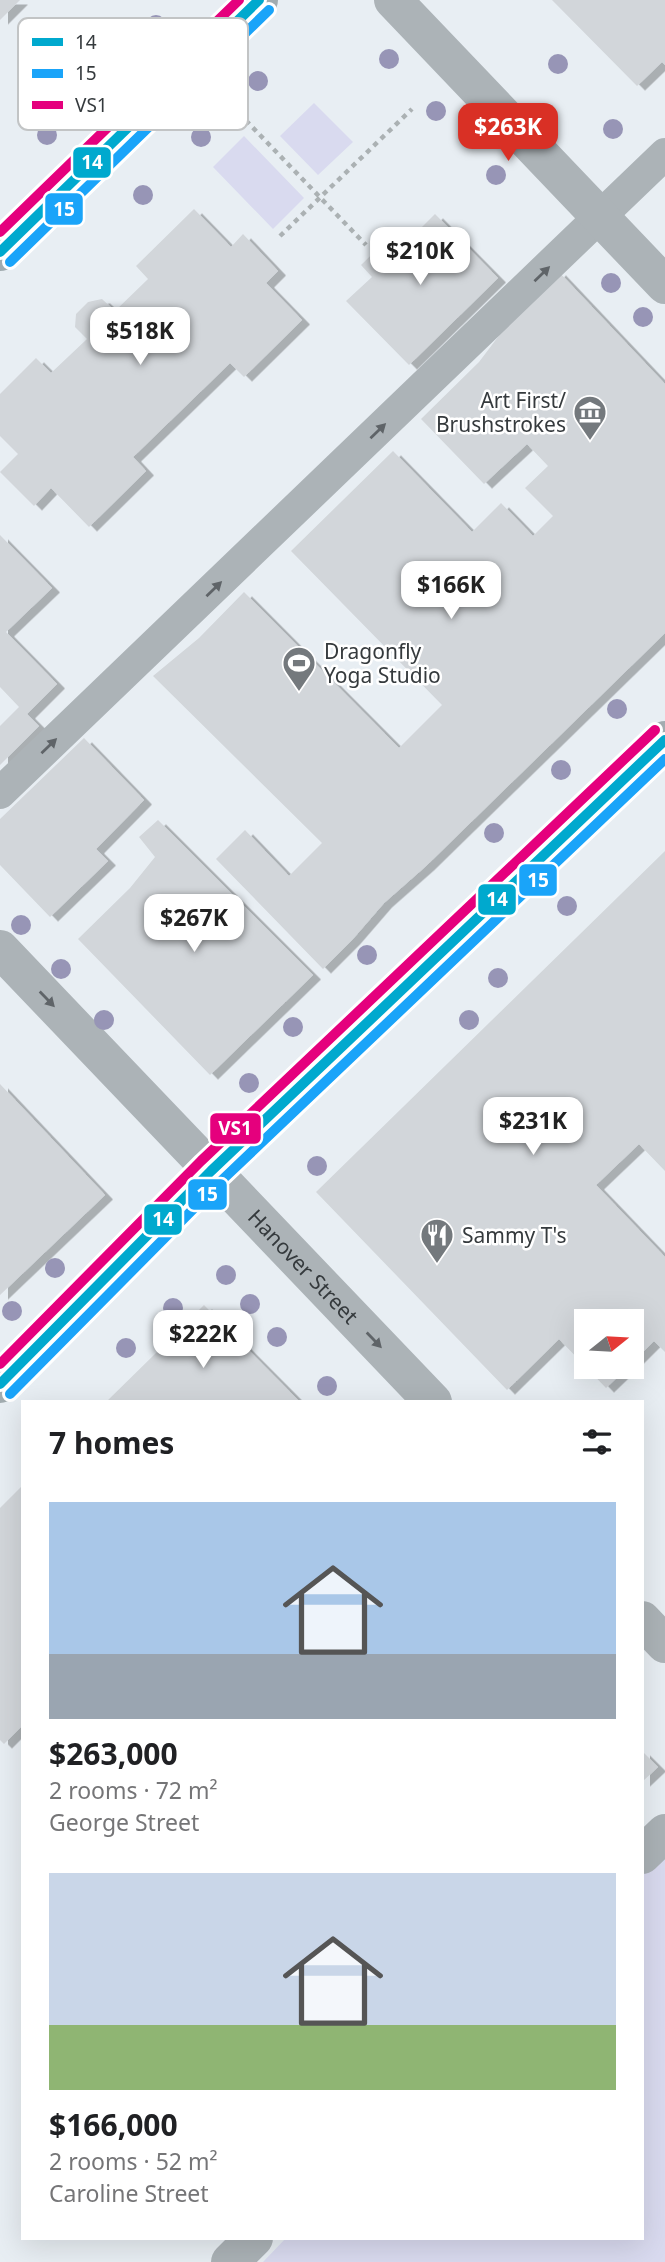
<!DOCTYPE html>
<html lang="en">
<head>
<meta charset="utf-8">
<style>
  :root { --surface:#fff; --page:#f6f6f6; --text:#202124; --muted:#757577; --accent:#d93025 }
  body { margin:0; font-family:"Noto Sans",sans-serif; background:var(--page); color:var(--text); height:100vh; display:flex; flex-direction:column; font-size:26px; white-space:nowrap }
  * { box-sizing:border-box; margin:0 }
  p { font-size:23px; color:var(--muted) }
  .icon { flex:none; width:38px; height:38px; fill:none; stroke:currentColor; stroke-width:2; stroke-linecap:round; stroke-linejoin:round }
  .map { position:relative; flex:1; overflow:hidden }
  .panel { position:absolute; left:21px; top:1400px; width:623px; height:840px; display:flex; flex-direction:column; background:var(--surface); border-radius:0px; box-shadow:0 7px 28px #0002 }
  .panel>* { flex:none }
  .needle { width:46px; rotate:72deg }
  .fabs { position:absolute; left:574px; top:1309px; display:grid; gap:14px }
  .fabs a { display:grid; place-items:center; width:70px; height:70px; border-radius:0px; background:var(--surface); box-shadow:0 7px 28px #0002; font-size:35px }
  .price { position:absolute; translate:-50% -60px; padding:0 16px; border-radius:14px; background:#fff; color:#222; font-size:23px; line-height:46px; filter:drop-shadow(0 2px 4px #0008) }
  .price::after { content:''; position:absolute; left:50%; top:42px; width:21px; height:16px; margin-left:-10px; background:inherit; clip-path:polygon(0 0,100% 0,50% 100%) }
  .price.active { background:var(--accent); color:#fff }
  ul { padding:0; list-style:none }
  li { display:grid; align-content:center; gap:14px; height:371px; padding:0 28px }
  li span { display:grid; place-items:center; height:217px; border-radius:0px; color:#555 }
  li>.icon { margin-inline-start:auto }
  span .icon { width:126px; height:126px; fill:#fffc; stroke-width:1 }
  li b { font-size:30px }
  h2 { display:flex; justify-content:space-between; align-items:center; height:84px; padding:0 28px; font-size:30px }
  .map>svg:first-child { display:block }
</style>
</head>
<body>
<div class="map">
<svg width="665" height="2262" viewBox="0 0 665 2262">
  <defs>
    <filter id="shadow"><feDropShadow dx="8" dy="4.5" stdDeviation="0" flood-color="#0004"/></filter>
  </defs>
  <rect width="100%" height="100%" fill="#e8eef3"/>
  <path fill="#d9daef" d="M314,103L353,142L318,175L280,136Z
    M244,136L304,198L273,229L213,167Z
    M665,1841V2262H263L286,2238H642V1865Z"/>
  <path fill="#d2d6da" filter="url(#shadow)" d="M0,0H20L0,20Z
    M552,0H665V65L662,62L637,86Z
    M194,209L231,247L243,234L278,271L266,283L302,320L244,377L230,363L133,457L146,471L89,527L51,488L34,506L0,472L18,454L0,436V394L36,358L51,373L87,339L75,327L76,314L88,302L102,299L115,311L148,279L136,266Z
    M435,214L498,278L409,365L346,301L372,277L361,265L400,227L411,238Z
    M558,271L665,384V633L426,866L384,903L352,940L323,969L216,859L245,830L289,876L322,843L153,676L199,638L244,592L399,748L442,705L291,551L393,451L472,532L501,503L533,536L553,516L525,488L548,466L527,444L484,484L421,419L479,362L507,325Z
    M0,535L52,588L6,632L57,684L27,714L39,726L0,765V726L19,707L0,687Z
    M84,738L144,800L96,849L108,861L50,917L0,865V819Z
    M158,820L313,975L210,1075L78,939L130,888L155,857L139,837Z
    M665,851V1171L639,1144L596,1185L665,1257V1352L654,1341L632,1363V1321H586V1367H628L606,1388L559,1339L507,1390L316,1192Z
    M0,1084L105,1195L0,1295Z
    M204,1305L300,1402H106L158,1351Z
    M23,1485V1725L4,1744L0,1740V1508Z
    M642,1751L658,1767L642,1782Z"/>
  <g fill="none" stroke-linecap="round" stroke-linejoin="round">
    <path stroke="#abb1b3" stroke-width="4.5" stroke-dasharray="5 5" stroke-linecap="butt" d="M232,106L366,245
      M280,236L412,109"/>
    <path stroke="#acb3b7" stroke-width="32" d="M0,793L665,154"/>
    <g stroke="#acb3b7" stroke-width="38">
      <path id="s1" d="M0,949L433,1402"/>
      <path d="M642,1620L665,1644"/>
    </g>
    <path stroke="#acb3b7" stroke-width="38" d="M393,0L665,285"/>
    <path stroke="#abb2b6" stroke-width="38" d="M642,1855L665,1833
      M230,2262L254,2238"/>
    <path stroke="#a2acb0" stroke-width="38" d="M0,252L259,0
      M0,1384L211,1171L665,740"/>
    <defs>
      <path id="bus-1" d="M0,252L259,0
        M0,1384L211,1171L665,740"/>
      <path id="bus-2" d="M10,262L269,10
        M10,1394L221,1181L665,759"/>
      <path id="bus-3" d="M0,232L239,0
        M0,1364L201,1161L655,730"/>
    </defs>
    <use href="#bus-1" stroke="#fff" stroke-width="16"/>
    <use href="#bus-2" stroke="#fff" stroke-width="16"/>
    <use href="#bus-3" stroke="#fff" stroke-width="16"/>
    <use href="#bus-1" stroke="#00a9ce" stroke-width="10"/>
    <use href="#bus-2" stroke="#1aa4f9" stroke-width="10"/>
    <use href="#bus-3" stroke="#e5007d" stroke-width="10"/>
  </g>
  <g fill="#9795b6">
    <circle cx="156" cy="25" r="10"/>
    <circle cx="389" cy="59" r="10"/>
    <circle cx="558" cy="64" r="10"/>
    <circle cx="258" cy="81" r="10"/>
    <circle cx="436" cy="111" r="10"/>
    <circle cx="613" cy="129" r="10"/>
    <circle cx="47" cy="135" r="10"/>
    <circle cx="201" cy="137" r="10"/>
    <circle cx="496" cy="175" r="10"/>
    <circle cx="143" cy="195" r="10"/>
    <circle cx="611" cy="283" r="10"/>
    <circle cx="643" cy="317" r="10"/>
    <circle cx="617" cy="709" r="10"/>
    <circle cx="561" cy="770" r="10"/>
    <circle cx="494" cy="833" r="10"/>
    <circle cx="567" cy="906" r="10"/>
    <circle cx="21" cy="925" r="10"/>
    <circle cx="367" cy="955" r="10"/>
    <circle cx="61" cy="969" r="10"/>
    <circle cx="498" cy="978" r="10"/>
    <circle cx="104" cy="1020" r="10"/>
    <circle cx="469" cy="1020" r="10"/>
    <circle cx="293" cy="1027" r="10"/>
    <circle cx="249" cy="1083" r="10"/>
    <circle cx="317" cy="1166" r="10"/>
    <circle cx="55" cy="1268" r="10"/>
    <circle cx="226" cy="1275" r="10"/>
    <circle cx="250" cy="1304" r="10"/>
    <circle cx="173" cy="1308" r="10"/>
    <circle cx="12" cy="1311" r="10"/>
    <circle cx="277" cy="1337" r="10"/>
    <circle cx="126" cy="1348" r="10"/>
    <circle cx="327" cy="1386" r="10"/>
  </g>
  <defs><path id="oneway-solid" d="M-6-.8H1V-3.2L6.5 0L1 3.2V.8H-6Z" transform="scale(1.75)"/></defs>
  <g fill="#5f6468">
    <use href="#oneway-solid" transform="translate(542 274) rotate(-44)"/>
    <use href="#oneway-solid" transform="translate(378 431) rotate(-44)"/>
    <use href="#oneway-solid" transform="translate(214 589) rotate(-44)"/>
    <use href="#oneway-solid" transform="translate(49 746) rotate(-44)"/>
    <use href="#oneway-solid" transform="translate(47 999) rotate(46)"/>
    <use href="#oneway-solid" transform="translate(374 1340) rotate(46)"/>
  </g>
  <defs>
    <symbol id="museum-pin" viewBox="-11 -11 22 30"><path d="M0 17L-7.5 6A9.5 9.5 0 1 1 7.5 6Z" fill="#74797d" stroke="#fff"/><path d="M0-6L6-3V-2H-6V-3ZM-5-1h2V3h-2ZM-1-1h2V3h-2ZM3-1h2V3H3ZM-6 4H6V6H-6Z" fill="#fff"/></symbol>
    <symbol id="stadium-pin" viewBox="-11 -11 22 30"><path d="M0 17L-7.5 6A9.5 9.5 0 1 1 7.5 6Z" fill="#74797d" stroke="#fff"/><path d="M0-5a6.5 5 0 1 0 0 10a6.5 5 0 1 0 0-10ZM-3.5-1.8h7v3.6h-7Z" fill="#fff"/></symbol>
    <symbol id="restaurant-pin" viewBox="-11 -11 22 30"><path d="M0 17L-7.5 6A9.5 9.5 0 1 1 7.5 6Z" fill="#74797d" stroke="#fff"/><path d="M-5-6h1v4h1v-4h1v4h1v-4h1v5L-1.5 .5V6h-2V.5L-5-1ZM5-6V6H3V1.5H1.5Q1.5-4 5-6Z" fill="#fff"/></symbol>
  </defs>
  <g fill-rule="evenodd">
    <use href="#museum-pin" x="571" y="393" width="38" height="52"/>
    <use href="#stadium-pin" x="280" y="644" width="38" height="52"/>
    <use href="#restaurant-pin" x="418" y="1216" width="38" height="52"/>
  </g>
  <g text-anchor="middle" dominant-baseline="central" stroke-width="5" stroke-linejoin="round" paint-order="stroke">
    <g font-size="21" fill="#353a3d" stroke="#fff" text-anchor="start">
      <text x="566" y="400" text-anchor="end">Art First/<tspan x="566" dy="24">Brushstrokes</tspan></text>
      <text x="324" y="651">Dragonfly<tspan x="324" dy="24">Yoga Studio</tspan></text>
      <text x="462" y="1235">Sammy T's</text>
    </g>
    <g font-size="21" fill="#353a3d" stroke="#fff">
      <text stroke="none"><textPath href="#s1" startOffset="439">Hanover Street</textPath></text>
    </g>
  </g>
  <rect x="18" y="18" width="230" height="112" rx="10" fill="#fff" stroke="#c2c4c5" stroke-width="2"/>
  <rect x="32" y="38" width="31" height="8" fill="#00a9ce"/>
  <rect x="32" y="69" width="31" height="9" fill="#1aa4f9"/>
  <rect x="32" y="101" width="31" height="8" fill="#e5007d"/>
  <g font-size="19" fill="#353a3d">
    <text x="75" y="49">14</text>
    <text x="75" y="80">15</text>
    <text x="75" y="112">VS1</text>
  </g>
  <g stroke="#fff" stroke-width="2.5">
    <rect x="72" y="146" width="40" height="33" rx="7" fill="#00a9ce"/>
    <rect x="44" y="192" width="40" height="34" rx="7" fill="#1aa4f9"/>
    <rect x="518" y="863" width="40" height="34" rx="7" fill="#1aa4f9"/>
    <rect x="477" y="883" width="40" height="33" rx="7" fill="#00a9ce"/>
    <rect x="209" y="1112" width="53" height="33" rx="7" fill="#e5007d"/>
    <rect x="187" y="1178" width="41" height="33" rx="7" fill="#1aa4f9"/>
    <rect x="143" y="1203" width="40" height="33" rx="7" fill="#00a9ce"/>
  </g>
  <g font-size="19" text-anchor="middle" font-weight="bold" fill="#fff">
    <text x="92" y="169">14</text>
    <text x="64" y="216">15</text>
    <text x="538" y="887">15</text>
    <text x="497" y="906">14</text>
    <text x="235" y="1135">VS1</text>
    <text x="207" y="1201">15</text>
    <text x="163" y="1226">14</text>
  </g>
</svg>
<div class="fabs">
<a><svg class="needle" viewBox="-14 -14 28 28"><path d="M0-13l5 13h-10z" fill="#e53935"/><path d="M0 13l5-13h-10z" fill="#757577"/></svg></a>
</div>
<b class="price active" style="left:508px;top:163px">$263K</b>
<b class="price" style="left:420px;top:287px">$210K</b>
<b class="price" style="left:140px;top:367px">$518K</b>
<b class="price" style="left:451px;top:621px">$166K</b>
<b class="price" style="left:194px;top:954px">$267K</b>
<b class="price" style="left:533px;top:1157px">$231K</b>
<b class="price" style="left:203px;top:1370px">$222K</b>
<section class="panel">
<h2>7 homes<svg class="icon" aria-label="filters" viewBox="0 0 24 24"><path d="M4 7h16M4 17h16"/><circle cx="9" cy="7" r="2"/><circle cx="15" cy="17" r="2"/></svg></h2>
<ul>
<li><span style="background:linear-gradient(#a9c7e8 70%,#9aa5b1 0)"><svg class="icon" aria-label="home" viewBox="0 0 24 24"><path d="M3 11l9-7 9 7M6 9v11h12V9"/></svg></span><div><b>$263,000</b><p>2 rooms · 72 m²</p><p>George Street</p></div></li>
<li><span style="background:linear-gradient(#c9d6e8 70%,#8fb573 0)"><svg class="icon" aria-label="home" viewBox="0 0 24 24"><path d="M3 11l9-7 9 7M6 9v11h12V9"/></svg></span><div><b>$166,000</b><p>2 rooms · 52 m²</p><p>Caroline Street</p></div></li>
</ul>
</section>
</div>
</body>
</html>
